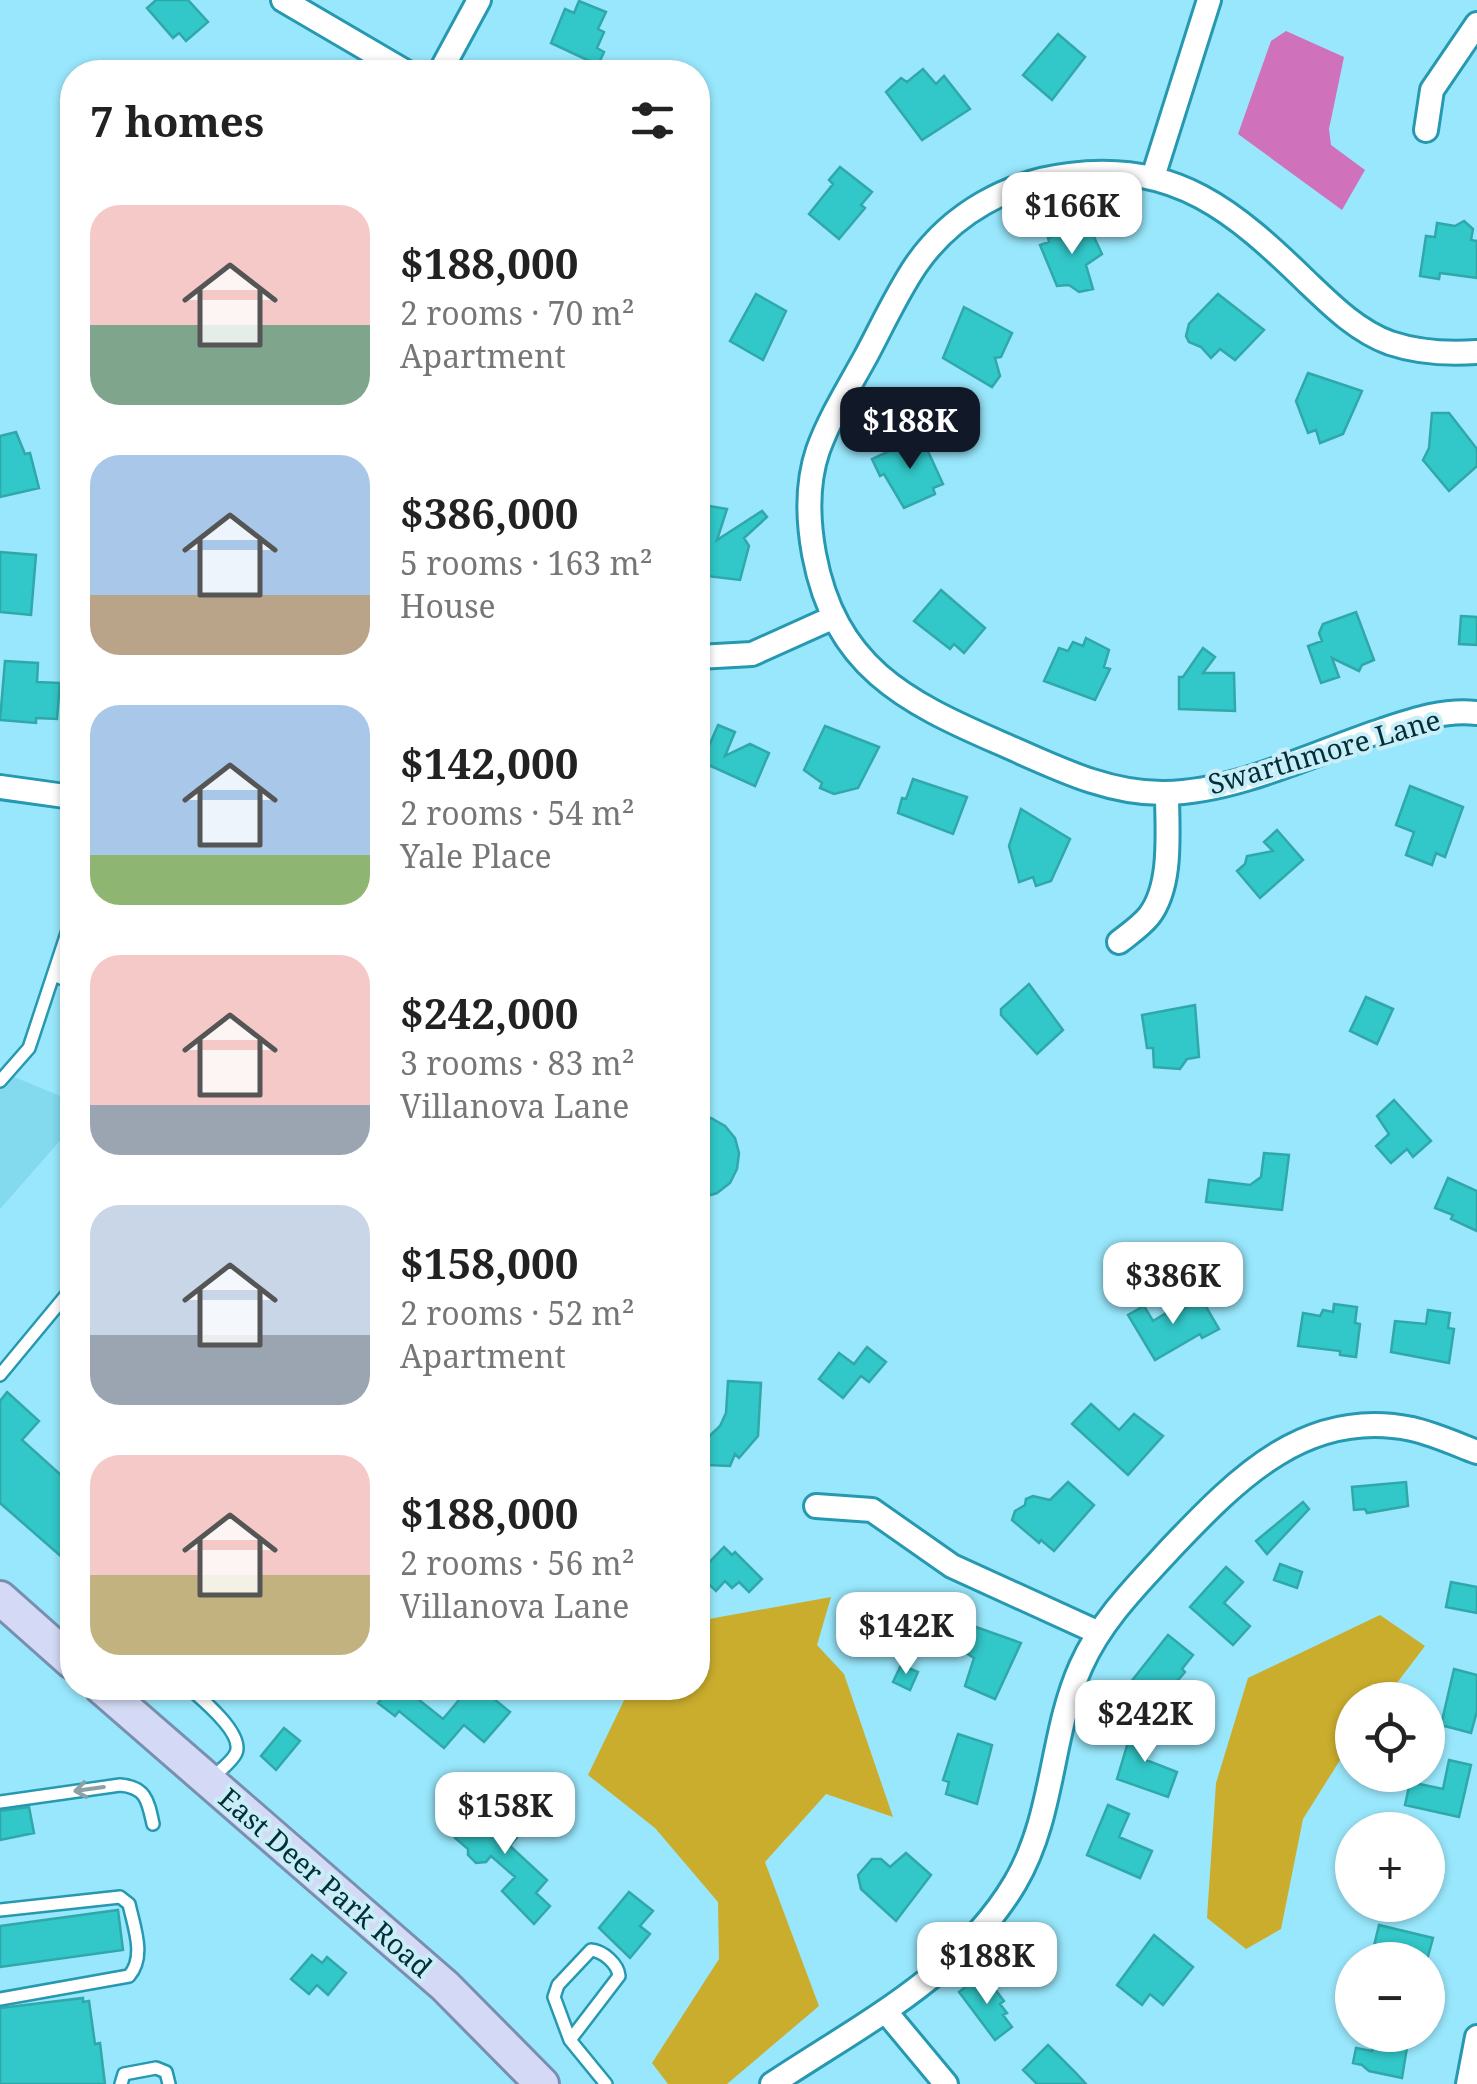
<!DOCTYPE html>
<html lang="en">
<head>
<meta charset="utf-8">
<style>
  :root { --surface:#fff; --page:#f6f6f6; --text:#222; --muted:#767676; --accent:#111827 }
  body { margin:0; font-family:"Noto Serif",serif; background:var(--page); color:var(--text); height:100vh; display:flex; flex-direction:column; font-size:38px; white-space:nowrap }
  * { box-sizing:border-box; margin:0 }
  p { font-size:32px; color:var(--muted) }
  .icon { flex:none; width:55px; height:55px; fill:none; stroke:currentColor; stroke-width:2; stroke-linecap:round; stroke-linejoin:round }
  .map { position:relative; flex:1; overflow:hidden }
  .details { position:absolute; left:60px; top:60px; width:650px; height:1640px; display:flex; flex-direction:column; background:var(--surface); border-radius:40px; box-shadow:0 2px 8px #0004 }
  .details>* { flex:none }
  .tools { position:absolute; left:1335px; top:1682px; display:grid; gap:20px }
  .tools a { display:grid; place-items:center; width:110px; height:110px; border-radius:50%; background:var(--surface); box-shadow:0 2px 8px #0004; font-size:50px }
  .price { position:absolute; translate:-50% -85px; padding:0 22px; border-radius:20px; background:#fff; color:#222; font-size:32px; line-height:65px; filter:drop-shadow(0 2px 5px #0008) }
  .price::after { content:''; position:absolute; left:50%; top:60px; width:30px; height:22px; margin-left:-15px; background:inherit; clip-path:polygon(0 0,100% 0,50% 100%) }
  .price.on { background:var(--accent); color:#fff }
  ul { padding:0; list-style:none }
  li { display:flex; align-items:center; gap:30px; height:250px; padding:0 30px }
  li span { display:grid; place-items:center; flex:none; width:280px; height:200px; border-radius:30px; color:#555 }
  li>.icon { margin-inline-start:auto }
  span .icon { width:120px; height:120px; fill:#fffc; stroke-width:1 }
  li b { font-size:42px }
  h2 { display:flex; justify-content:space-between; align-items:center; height:120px; padding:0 30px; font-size:42px }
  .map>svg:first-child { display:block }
</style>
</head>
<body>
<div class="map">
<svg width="1477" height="2084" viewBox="0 0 1477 2084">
  <rect width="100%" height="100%" fill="#99e7fc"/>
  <path fill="#83d9ee" d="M0,1071L72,1101V1127L0,1209Z"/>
  <path fill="#caad2d" d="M831,1597L817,1645L844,1674L893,1817L826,1794L765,1862L819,2006L727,2084H668L652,2063L719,1959L718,1902L655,1828L588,1775L630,1688H698V1621Z
    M1380,1615L1425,1646L1384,1700H1352V1741L1303,1819L1281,1929L1246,1949L1207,1918L1216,1783L1248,1678Z"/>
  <path fill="#cf71bb" d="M1286,31L1344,57L1329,129L1331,145L1365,170L1342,210L1238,134L1271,41Z"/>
  <path fill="#32c7c8" stroke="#30a8a9" stroke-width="2.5" d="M156,0H188L208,22L186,41L179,33L173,38L147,8Z
    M579,1L606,12L598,29L604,32L597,48L604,52L598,65L551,43L565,9L574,13Z
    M1058,34L1085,57L1052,100L1023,75Z
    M923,69L936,84L944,76L970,109L922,140L886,92L901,78L907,82Z
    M840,167L872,192L861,205L865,208L839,239L809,214L833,184L829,180Z
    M1464,221L1473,229L1471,240L1477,241V278L1440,273L1439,279L1420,276L1426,236L1435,237L1437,223L1455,226Z
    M1088,224L1102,254L1086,265L1093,289L1079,292L1069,285L1057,286L1040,245L1049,242L1048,238Z
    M756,294L786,311L763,360L730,341Z
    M1218,294L1264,330L1235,360L1220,349L1211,358L1201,347L1189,342L1186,336L1189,324Z
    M964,307L1012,333L1001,357L995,358L1000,376L992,387L943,358Z
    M1308,373L1362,391L1343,434L1320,443L1316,430L1308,433L1296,401Z
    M1432,413H1449L1477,449V466L1449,491L1423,460L1429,448Z
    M16,432L25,454L30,453L39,488L0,497V436Z
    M921,436L943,484L933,488L935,494L904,508L884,474L880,476L872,459Z
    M703,505L727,509L717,540L762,511L767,517L744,538L749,546L740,580L698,575V527Z
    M0,552L36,555L31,615L0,612Z
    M941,590L985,628L964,653L954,644L950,649L914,621Z
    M1356,612L1374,660L1362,665L1359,671L1332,658L1339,677L1321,683L1308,646L1322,641L1319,633L1323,624Z
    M1461,616L1477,617V645L1459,644Z
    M1086,638L1109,650L1104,667L1110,669L1095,700L1044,681L1059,648L1068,651L1073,642L1083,646Z
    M1203,648L1215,657L1203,673H1234L1235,711L1179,709V677H1183Z
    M5,661L38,663L37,682L60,683L57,719L36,718V723L0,720Z
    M718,725L735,732L725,756L750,744L769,753L755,786L702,762Z
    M825,726L879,747L858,788L834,794L820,788L822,783L804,770Z
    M913,779L967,797L953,834L898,813L902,798L906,799Z
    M1410,786L1463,807L1445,857L1436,853L1432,865L1406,855L1414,832L1396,825Z
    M1021,809L1070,839L1051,881L1036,886L1033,877L1019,882L1009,846Z
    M1277,830L1303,860L1260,898L1237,871L1245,864L1247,856L1273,851L1264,842Z
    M1029,984L1063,1030L1037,1054L1001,1015V1009Z
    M1366,997L1393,1009L1377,1044L1350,1031Z
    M1195,1005L1199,1057L1187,1059L1180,1069L1154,1067L1153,1048H1147L1142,1015Z
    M1394,1100L1431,1141L1413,1157L1407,1149L1391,1163L1376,1146L1389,1134L1377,1116Z
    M698,1117L711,1118L725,1126L735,1138L739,1153L737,1169L730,1183L717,1193L698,1199Z
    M1264,1153L1289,1155L1282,1210L1206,1202L1209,1180L1250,1185L1261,1177Z
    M1448,1178L1477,1191V1231L1451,1219L1453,1215L1435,1208Z
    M1201,1298L1219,1329L1202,1338L1200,1334L1155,1360L1128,1315L1144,1306L1153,1321L1176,1307L1179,1311Z
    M1334,1304L1357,1307L1355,1323L1360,1324L1356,1357L1340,1355V1351L1298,1346L1303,1313L1320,1316L1323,1310L1333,1312Z
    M1428,1310L1450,1313L1448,1328L1454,1329L1449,1363L1391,1352L1395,1321L1426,1324Z
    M867,1347L886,1362L869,1382L861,1376L843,1398L819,1379L839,1353L854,1364Z
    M728,1381L761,1383L758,1436L739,1458L735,1454L730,1466L708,1465L698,1447L720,1426L726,1413Z
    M7,1392L39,1421L22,1440L72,1485V1566L0,1503V1401Z
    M1091,1404L1119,1430L1134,1414L1163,1436L1128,1475L1072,1424Z
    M1068,1482L1094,1505L1054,1551L1041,1540L1039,1543L1012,1520L1015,1511L1025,1505L1026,1499L1033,1496L1050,1500Z
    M1406,1482L1408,1506L1367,1513L1365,1509L1354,1510L1352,1487Z
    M1303,1502L1309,1509L1267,1554L1256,1541Z
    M724,1547L732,1555L735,1552L762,1579L749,1592L739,1582L732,1588L725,1581L716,1591L698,1574Z
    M1280,1564L1302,1572L1297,1588L1274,1580Z
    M1226,1567L1243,1582L1224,1603L1250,1626L1233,1645L1190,1607Z
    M1451,1582L1477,1587V1613L1446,1607Z
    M976,1627L1021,1643L995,1699L965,1686L974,1658L966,1653Z
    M1168,1635L1193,1655L1182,1669L1185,1672L1157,1704L1130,1683Z
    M901,1665L918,1672L910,1690L893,1682Z
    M1454,1669L1477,1675V1711L1471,1733L1441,1725Z
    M390,1688H404L443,1719L469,1688H481L510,1712L484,1742L464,1725L444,1748L399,1711L395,1716L378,1703Z
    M1133,1726L1155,1734L1146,1760L1177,1772L1168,1797L1117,1779Z
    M284,1728L300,1741L276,1770L261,1756Z
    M958,1734L992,1745L977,1804L946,1794L949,1782L943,1780Z
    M1449,1760L1471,1765L1459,1817L1405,1805L1410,1782L1443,1789Z
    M495,1796L510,1810L501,1821L518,1836L510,1846L547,1880L536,1893L550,1906L534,1924L502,1891L515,1877L491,1856L486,1862L476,1863L468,1855V1849L455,1838Z
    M1108,1805L1129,1814L1119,1837L1152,1851L1140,1878L1087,1855Z
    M29,1807L34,1833L0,1840V1811Z
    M906,1853L931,1875L896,1921L861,1889L858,1875L872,1859H881L890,1867Z
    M629,1892L653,1911L640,1926L650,1934L630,1958L599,1928Z
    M118,1910L123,1950L0,1967V1926Z
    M1379,1925L1433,1938L1427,1960H1393L1394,1955L1373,1950Z
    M1154,1935L1193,1967L1163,2005L1150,1994L1142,2005L1117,1985Z
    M312,1955L322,1963L327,1957L346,1973L328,1995L317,1985L309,1994L291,1979Z
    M976,1979L983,1989L988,1980L1004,2001L1000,2004L1007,2013L1003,2015L1012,2027L995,2040L959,1992Z
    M83,1998V2002L89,2001L95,2044L100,2043L105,2084H0V2008Z
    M1375,2035H1409L1402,2078L1369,2071L1362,2065L1353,2063L1356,2048L1372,2051Z
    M1048,2045L1076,2073L1086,2084H1037L1023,2070Z"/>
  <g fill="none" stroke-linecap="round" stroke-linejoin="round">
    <defs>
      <path id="service" d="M54,975L72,983
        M0,1081L29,1048L72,918
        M0,1375L72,1288
        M189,1688C202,1699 244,1734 236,1753C232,1762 219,1771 213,1777
        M0,1802L120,1785C146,1787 148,1801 153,1824
        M0,1910L120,1897L129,1904C134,1927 146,1957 129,1976L0,1999
        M570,2040L619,1976C618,1964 603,1951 591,1950L558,1985L554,1997L570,2040L606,2084
        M121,2084L124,2074L156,2068L166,2072L169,2084"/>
      <path id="minor" d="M283,0L406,72
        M440,72L479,0
        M1426,130L1432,90L1477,24
        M1153,177L1209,0
        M1477,352C1449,354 1417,352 1390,343C1357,331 1331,305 1306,281C1235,212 1176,161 1070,175C1009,182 952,213 916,265C897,293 882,326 866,356C849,387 830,417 818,450C807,482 808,521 814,554C835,666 903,701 1000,743C1053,766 1106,794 1165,793C1237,792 1316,752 1383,730C1413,720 1445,709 1477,713
        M698,657L752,654L832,618
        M0,787L72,797
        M1119,942C1129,934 1141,926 1149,916C1173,885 1167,830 1167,793
        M816,1506L872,1510L952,1566L1099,1633
        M886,2012L946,2084
        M772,2084C859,2026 960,1976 1015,1883C1055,1815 1050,1735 1081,1666C1102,1619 1139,1583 1173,1546C1238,1478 1307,1407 1412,1429C1434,1434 1456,1444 1477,1452
        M1468,2084L1477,2037"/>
      <path id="primary" d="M0,1598L72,1662
        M102,1688L445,1986L542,2084"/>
    </defs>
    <use href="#service" stroke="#2698b0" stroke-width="16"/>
    <use href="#minor" stroke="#2698b0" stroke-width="28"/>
    <use href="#primary" stroke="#788faf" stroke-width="38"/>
    <use href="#service" stroke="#fff" stroke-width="11"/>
    <use href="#minor" stroke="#fff" stroke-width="22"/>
    <use href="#primary" stroke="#d4daf5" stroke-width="32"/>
  </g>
  <defs><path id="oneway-shaft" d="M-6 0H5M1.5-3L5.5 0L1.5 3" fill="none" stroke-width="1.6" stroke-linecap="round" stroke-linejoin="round" transform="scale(2.5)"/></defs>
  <use stroke="#8ca1a6" href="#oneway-shaft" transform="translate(89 1789) rotate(172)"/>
  <g text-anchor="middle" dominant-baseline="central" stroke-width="8" stroke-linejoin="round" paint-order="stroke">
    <g font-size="28" fill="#002f39" stroke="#c9eef8">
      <text transform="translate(1324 751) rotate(-16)">Swarthmore Lane</text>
      <text transform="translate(326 1882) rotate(41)">East Deer Park Road</text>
    </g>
  </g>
</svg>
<div class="tools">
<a><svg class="icon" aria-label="locate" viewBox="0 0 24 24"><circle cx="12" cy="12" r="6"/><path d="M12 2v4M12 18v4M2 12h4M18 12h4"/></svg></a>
<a>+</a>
<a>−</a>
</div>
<b class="price" style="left:1072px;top:257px">$166K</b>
<b class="price on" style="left:910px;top:472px">$188K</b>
<b class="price" style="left:1173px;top:1327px">$386K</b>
<b class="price" style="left:906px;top:1677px">$142K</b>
<b class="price" style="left:1145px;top:1765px">$242K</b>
<b class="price" style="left:505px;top:1857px">$158K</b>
<b class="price" style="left:987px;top:2007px">$188K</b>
<section class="details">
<h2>7 homes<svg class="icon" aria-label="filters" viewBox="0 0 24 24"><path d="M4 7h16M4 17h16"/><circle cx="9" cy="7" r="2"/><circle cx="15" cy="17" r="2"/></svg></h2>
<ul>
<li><span style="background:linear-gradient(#f6c9c9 60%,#7fa58c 0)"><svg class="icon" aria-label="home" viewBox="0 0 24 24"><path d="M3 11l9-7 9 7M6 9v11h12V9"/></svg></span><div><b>$188,000</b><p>2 rooms · 70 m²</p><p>Apartment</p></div></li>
<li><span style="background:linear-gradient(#a9c7e8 70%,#b9a48a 0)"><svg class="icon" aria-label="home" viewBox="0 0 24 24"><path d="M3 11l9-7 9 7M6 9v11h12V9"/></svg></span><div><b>$386,000</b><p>5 rooms · 163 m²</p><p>House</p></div></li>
<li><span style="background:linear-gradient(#a9c7e8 75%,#8fb573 0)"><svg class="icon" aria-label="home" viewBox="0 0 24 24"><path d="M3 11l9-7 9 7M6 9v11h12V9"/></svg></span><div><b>$142,000</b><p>2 rooms · 54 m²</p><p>Yale Place</p></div></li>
<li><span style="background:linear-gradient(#f6c9c9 75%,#9aa5b1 0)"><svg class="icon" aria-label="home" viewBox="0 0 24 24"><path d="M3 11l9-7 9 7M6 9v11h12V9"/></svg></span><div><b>$242,000</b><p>3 rooms · 83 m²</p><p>Villanova Lane</p></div></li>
<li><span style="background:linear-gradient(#c9d6e8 65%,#9aa5b1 0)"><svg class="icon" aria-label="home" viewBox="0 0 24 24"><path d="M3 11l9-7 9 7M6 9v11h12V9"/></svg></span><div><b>$158,000</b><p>2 rooms · 52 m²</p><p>Apartment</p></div></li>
<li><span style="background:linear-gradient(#f6c9c9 60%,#c2b280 0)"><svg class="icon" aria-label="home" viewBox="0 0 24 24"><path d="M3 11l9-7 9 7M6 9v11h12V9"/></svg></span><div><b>$188,000</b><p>2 rooms · 56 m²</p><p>Villanova Lane</p></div></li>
</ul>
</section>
</div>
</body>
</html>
